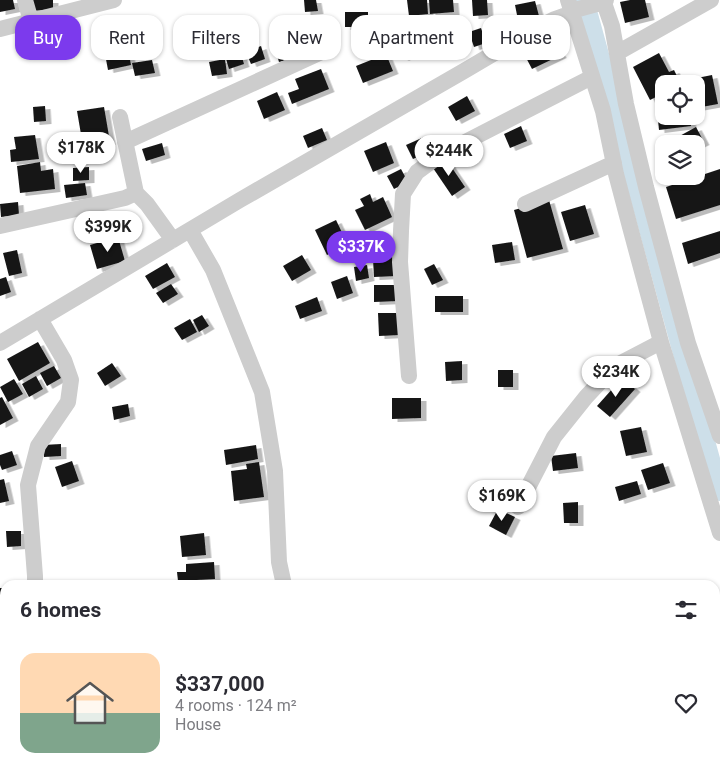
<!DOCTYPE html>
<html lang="en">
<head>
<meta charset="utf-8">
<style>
  :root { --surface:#fff; --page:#f2f2f3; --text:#2b2b33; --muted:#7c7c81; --accent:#7c3aed }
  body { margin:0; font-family:Roboto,sans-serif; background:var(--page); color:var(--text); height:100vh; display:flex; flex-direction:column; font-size:19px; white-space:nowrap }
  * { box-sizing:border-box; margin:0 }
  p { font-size:16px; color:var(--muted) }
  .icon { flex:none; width:28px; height:28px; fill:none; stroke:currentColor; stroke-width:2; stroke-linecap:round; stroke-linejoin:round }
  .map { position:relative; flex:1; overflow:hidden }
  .sheet { position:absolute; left:0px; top:580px; width:720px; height:195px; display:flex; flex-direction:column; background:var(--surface); border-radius:15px 15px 0 0; box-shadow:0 1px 4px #0004 }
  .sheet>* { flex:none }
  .top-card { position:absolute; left:15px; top:15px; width:690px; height:45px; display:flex; gap:10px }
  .fabs { position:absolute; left:655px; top:75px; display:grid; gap:10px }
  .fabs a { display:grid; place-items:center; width:50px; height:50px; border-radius:10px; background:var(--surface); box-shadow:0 1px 4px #0004; font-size:25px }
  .price { position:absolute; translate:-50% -42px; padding:0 11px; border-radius:18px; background:#fff; color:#222; font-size:16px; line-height:32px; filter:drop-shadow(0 1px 2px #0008) }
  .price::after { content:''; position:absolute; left:50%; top:30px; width:15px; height:11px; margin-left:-8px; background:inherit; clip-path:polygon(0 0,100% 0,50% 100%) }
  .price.selected { background:var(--accent); color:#fff }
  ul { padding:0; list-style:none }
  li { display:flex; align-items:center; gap:15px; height:125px; padding:0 20px }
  li span { display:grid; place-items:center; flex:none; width:140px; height:100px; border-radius:15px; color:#555 }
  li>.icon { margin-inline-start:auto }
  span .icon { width:60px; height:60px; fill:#fffc; stroke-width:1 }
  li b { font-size:21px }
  h2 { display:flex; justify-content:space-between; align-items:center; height:60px; padding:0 20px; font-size:21px }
  .tag { padding:0 18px; border-radius:15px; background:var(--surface); box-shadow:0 1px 4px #0004; font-size:18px; line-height:45px }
  .tag.selected { background:var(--accent); color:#fff }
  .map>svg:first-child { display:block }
</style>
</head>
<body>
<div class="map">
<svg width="720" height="775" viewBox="0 0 720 775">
  <defs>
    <filter id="shadow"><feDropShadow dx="5.5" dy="3" stdDeviation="0" flood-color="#0004"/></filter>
  </defs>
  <rect width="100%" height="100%" fill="#fff"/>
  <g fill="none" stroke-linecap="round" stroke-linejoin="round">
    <path stroke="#cddfe9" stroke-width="18" d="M585,0L720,492"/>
  </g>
  <path fill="#171717" filter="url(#shadow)" d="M0,0H13L15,9L0,12Z
    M29,0H53V9L31,11Z
    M304,0H316L318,11L305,12Z
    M407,0H427L428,14L409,16Z
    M429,0H453L454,12L430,14Z
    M472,0H487L488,15L473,16Z
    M630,0H645L649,17L625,23L620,2Z
    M535,1L539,16L518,20L515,5Z
    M345,12H368V27H345Z
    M457,22L463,50L435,56L428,28Z
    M294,25L297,35L306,32L312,53L279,62L273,42L285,38L282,28Z
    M481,28L486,43L474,47L469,32Z
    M414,33L422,50L403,58L395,42Z
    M552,38L561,55L532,69L523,52Z
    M261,46L265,59L251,64L246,52Z
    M239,47L244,64L229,69L224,52Z
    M128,49L131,65L108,70L105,54Z
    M659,53L669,72L674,70L681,84H664V93L650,100L633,67Z
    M386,54L393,71L363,83L356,66Z
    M225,59L227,74L212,76L209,62Z
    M152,60L155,73L135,76L132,63Z
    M321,69L329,89L292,104L288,93L299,89L295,79Z
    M712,75L718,104L696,108V84H688L687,80Z
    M277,92L285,110L264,119L257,101Z
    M467,96L475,111L456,121L448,107Z
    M45,106L46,121L34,122L33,107Z
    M104,107L110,142L83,146L77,111Z
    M657,110H664V116H690L691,126L659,130Z
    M521,126L527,141L510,148L504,134Z
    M696,127L704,142L696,146V144H679L676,138Z
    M322,128L327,140L308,148L303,136Z
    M35,135L39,159L11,162L10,150L16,149L14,137Z
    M424,137L431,151L413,159L406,145Z
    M386,142L394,163L373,172L364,151Z
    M162,143L165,155L146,161L142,149Z
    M446,159L465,187L452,196L433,168Z
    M40,162L41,171L53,169L55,189L20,193L17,166Z
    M89,167V180L73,181V168Z
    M401,169L408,182L394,189L387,176Z
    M720,169V205L676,219L666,187Z
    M85,183L87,195L66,198L64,185Z
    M370,194L373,202L383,197L392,217L365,230L355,210L364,206L360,199Z
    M549,200L563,249L527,258L514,210Z
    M18,202L19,215L1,217L0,204Z
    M585,205L594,234L570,241L561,212Z
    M336,220L348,245L327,255L315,230Z
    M720,231V253L688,264L682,243Z
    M118,237L125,261L97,269L90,245Z
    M512,242L515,260L495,263L492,245Z
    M17,250L22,273L9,276L3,253Z
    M302,255L311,270L292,281L283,266Z
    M395,257L396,276L374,277L373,259Z
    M167,263L175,277L153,289L145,276Z
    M434,264L443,280L432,285L424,269Z
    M367,265L369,278L356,281L354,267Z
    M347,276L353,293L337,299L331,282Z
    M6,277L11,292L0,296V279Z
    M171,284L178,294L163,303L156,293Z
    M374,285H397L398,301L374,302Z
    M435,296H463V312H435Z
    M317,297L322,311L300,319L295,306Z
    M378,313H398L399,335L379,336Z
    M202,315L209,326L199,332L193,320Z
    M190,319L197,332L182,340L174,328Z
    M38,342L50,363L19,381L7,359Z
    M462,361V380L446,381L445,362Z
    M112,363L121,376L105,386L97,373Z
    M54,366L61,378L47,386L40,373Z
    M498,370H513V387H498Z
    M36,376L43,389L29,397L22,384Z
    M622,378L635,389L610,417L597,406Z
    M14,379L23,394L8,402L0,387Z
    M2,397L13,418L0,425V398Z
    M392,398H421V418L392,419Z
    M128,404L130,416L114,420L112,407Z
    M641,427L647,452L626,456L620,431Z
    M61,444V456L44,457L43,445Z
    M256,445L258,459L226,465L224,450Z
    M12,451L17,465L2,470L0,465V455Z
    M576,453L578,468L553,471L551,456Z
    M72,461L79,481L62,487L55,467Z
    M259,462L264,497L234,501L231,471L247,469L246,464Z
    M663,463L670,483L648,490L641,470Z
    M4,479L9,501L0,503V480Z
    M637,481L641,494L619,501L615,487Z
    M578,502V523H564L563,503Z
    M498,509L515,517L506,535L489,526Z
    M6,531H21V546L7,547Z
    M204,533L206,555L182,557L180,536Z
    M214,562L215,579L178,581L177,572H186V564Z
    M445,582L461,583L460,585H445Z
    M562,583H584V585H562Z
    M0,588H5V604H0Z
    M715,715H720V735H715Z"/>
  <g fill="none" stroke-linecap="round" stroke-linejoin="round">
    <path stroke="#cdcdcd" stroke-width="16" d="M25,0L31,21
      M568,0L603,111L616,174L630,227L661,342L720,533
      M603,0L612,26L626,104L646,187L688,343L720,436
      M0,29L114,0
      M617,53L711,0
      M120,117L136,193
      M125,142L328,49
      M525,204L614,163
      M0,226L125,198L136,193L147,204L173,240
      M190,230L213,270L262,392L275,471L279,562L284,585
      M0,343L240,200L464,71L537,28L555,19L572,13L575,10L604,2L606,0
      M409,376L400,262L401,231L403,194L417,172L440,155L592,77
      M518,507L554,437L586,397L615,366L661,342
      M35,585V576L28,485L38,446L68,402L71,380L64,360L40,319
      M715,687L720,683
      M26,775V770
      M516,775L517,770
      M634,775L638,770"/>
  </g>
</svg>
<div class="fabs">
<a><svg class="icon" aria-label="locate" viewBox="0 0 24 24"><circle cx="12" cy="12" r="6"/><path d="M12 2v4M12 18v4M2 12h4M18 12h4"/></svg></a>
<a><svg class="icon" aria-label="layers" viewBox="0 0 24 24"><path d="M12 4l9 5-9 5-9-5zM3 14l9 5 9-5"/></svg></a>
</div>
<b class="price" style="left:81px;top:174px">$178K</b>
<b class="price" style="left:449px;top:177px">$244K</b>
<b class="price" style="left:108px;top:253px">$399K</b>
<b class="price selected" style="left:361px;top:273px">$337K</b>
<b class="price" style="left:616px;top:398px">$234K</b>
<b class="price" style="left:502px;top:522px">$169K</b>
<div class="top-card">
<a class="tag selected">Buy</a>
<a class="tag">Rent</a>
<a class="tag">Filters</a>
<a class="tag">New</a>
<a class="tag">Apartment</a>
<a class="tag">House</a>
</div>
<section class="sheet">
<h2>6 homes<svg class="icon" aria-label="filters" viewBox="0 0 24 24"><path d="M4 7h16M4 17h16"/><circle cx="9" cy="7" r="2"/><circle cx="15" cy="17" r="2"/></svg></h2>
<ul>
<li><span style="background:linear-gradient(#ffd9b3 60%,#7fa58c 0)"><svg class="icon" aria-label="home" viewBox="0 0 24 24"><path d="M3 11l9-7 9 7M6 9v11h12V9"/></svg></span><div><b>$337,000</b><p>4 rooms · 124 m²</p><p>House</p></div><svg class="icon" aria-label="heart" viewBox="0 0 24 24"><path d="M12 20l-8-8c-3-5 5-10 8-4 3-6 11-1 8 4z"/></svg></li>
</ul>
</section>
</div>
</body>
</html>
